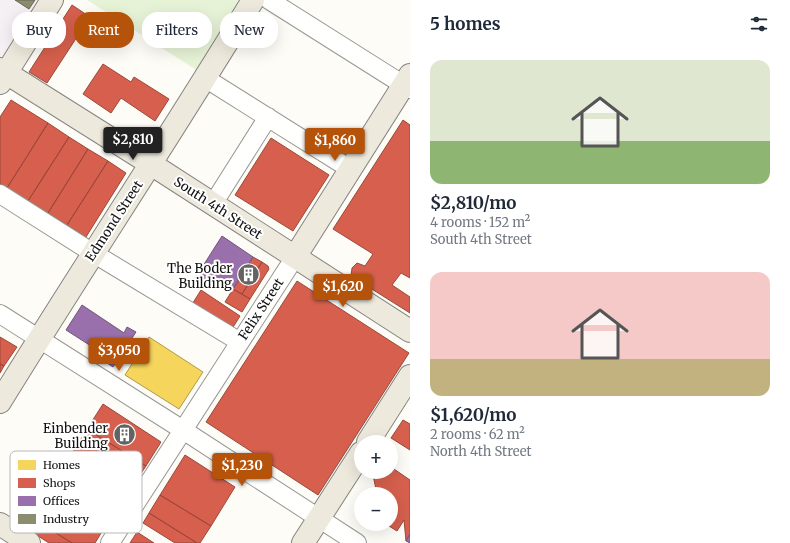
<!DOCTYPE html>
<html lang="en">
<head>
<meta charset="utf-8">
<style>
  :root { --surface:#fff; --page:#f2f2f3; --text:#1f2937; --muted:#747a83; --accent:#b45309 }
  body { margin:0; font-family:Merriweather,serif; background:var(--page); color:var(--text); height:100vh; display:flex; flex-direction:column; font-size:15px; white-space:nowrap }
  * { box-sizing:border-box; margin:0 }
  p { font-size:13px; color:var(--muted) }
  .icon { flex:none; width:22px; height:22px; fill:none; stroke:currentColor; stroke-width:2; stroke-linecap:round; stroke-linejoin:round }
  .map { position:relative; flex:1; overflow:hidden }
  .side { display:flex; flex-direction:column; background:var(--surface); width:380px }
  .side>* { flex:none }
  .hud { position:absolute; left:12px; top:12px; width:338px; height:36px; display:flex; gap:8px }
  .fabs { position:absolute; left:354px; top:435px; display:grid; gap:8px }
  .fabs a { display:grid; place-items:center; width:44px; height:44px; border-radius:50%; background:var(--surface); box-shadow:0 4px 16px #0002; font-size:20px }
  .price { position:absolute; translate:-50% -34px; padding:0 9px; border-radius:4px; background:var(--accent); color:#fff; font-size:13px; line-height:26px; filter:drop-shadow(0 1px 2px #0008) }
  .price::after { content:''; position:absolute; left:50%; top:24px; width:12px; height:9px; margin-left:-6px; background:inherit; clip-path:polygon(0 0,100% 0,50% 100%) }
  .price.selected { background:#222; color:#fff }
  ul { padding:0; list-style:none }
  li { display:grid; align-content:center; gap:8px; height:212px; padding:0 20px }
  li span { display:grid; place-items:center; height:124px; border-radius:12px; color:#555 }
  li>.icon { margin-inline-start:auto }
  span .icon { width:72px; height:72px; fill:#fffc; stroke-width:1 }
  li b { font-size:17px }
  h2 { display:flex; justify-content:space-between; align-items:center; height:48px; padding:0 20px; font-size:17px }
  .chip { padding:0 14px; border-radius:16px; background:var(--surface); box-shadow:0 4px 16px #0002; font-size:14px; line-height:36px }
  .chip.selected { background:var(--accent); color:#fff }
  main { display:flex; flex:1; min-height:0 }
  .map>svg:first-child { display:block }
</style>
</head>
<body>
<main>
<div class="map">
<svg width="410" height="543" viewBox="0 0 410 543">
  <rect width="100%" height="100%" fill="#fdfcf7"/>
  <path fill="#f5f0f3" d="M0,0H46L8,59L0,60Z"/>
  <path fill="#e7f3d7" d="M87,0H238L237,5L212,44L210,51L198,71Z"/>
  <path fill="#f6d55c" stroke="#b19a46" d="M149,337L203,372L179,409L125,375Z"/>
  <path fill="#d6604d" stroke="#9b483b" d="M72,5L90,17L47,83L29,72Z
    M103,64L131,82L134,77L169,99L155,121L121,98L111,113L83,94Z
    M11,100L48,123L7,188L0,184V117Z
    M403,120L410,125V278L401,273L392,285L410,297V313L351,276L352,268L357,263L365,266L373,254L333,229Z
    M48,123L69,137L28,201L7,188Z
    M69,137L88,149L48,213L28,201Z
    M271,138L329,175L293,231L235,195Z
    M88,149L108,161L67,225L48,213Z
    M108,161L126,173L86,237L67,225Z
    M253,257L262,262L242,294L233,289Z
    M262,262L268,266L269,269L250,299L242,294Z
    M297,281L409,353L318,495L206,422Z
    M233,289L250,299L242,312L225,302Z
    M201,290L240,316L230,332L191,306Z
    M0,337L17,347L4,366L0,364Z
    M0,364L4,366L0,373Z
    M103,404L161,442L146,466L87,429Z
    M403,420L410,424V450L391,438Z
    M87,429L146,466L136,481L78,444Z
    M78,444L136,481L118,509L60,472Z
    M185,455L235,487L211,526L160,495Z
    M391,467L410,480V534L406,541L404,520L397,531L389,526V524H391V494H377L373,475L377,474V472H391Z
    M160,495L211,526L200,543H197L149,513Z
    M52,498L103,530L95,543H72L37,521Z
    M149,513L197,543H175L143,523Z
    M30,517L72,543H49L24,527Z
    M137,532L154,543H130Z"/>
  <path fill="#9970ab" stroke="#70547d" d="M222,236L253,257L231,292L210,279L205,287L194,280Z
    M82,305L124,333L127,327L136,332L113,367L89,351L91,346L66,330Z
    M410,534V543L406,541Z"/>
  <path fill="#8c8c6e" stroke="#676752" d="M15,0H35L29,9Z"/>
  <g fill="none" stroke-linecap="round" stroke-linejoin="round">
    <defs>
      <path id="minor" d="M269,0L410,89
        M205,78L350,169
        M0,194L93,253L240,342
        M213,204L268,117
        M0,314L183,430L357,543
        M110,543L295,257"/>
      <path id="major" d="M0,69L151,164L410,331
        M0,83L52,0
        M295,257L410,75
        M0,402C83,267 171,135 253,0
        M368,442L410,376
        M0,524L29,543
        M303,543L361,453"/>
    </defs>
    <use href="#minor" stroke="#979795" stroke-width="20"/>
    <use href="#major" stroke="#858482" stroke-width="24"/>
    <path stroke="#b9b9b8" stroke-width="2" stroke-dasharray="4 2" stroke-linecap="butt" d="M43,465L113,510"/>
    <use href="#minor" stroke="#fffffe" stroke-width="18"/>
    <use href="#major" stroke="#ede9dc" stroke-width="22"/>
  </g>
  <defs>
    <symbol id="building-disc" viewBox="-11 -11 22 22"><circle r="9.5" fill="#646362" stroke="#fff"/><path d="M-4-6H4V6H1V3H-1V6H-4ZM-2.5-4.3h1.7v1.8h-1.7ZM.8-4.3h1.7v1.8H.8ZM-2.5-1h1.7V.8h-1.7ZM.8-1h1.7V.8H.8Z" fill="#fff"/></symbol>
  </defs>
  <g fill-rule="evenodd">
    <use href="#building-disc" x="236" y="262" width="25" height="25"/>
    <use href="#building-disc" x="112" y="422" width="25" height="25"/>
  </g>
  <g text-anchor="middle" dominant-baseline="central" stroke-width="4" stroke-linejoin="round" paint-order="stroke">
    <g font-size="13" fill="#111" stroke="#fff">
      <text transform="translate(218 208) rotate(33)">South 4th Street</text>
      <text transform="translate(114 221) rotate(-57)">Edmond Street</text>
      <text transform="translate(261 309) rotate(-57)">Felix Street</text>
    </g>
    <g font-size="13" fill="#111" stroke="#fff" text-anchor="end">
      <text x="232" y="268">The Boder<tspan x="232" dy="15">Building</tspan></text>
      <text x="108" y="428">Einbender<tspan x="108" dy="15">Building</tspan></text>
    </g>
  </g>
  <rect x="10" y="451" width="132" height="82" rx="6" fill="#fff" stroke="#b8b8b8" stroke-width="1"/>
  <rect x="18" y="460" width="18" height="10" fill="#f6d55c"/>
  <rect x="18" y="478" width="18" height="10" fill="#d6604d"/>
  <rect x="18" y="496" width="18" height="10" fill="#9970ab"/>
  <rect x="18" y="514" width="18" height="10" fill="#8c8c6e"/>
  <g font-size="11" fill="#111">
    <text x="43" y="469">Homes</text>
    <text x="43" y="487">Shops</text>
    <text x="43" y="505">Offices</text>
    <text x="43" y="523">Industry</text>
  </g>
</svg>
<div class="fabs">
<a>+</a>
<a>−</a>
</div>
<b class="price selected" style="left:133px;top:161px">$2,810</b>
<b class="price" style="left:335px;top:162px">$1,860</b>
<b class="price" style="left:343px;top:308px">$1,620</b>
<b class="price" style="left:119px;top:372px">$3,050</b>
<b class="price" style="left:242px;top:487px">$1,230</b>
<div class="hud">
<a class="chip">Buy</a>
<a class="chip selected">Rent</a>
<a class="chip">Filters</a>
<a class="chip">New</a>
</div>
</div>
<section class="side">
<h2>5 homes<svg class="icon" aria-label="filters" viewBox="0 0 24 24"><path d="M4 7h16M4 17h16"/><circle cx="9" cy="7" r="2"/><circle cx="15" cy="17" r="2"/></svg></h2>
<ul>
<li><span style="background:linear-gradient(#dfe7d0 65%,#8fb573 0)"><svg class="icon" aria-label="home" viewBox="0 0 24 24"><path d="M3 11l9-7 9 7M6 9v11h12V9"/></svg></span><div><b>$2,810/mo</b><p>4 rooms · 152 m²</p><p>South 4th Street</p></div></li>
<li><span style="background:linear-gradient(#f6c9c9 70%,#c2b280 0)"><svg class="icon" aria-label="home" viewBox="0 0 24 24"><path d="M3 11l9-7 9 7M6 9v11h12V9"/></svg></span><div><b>$1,620/mo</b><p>2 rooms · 62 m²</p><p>North 4th Street</p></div></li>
</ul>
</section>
</main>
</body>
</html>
